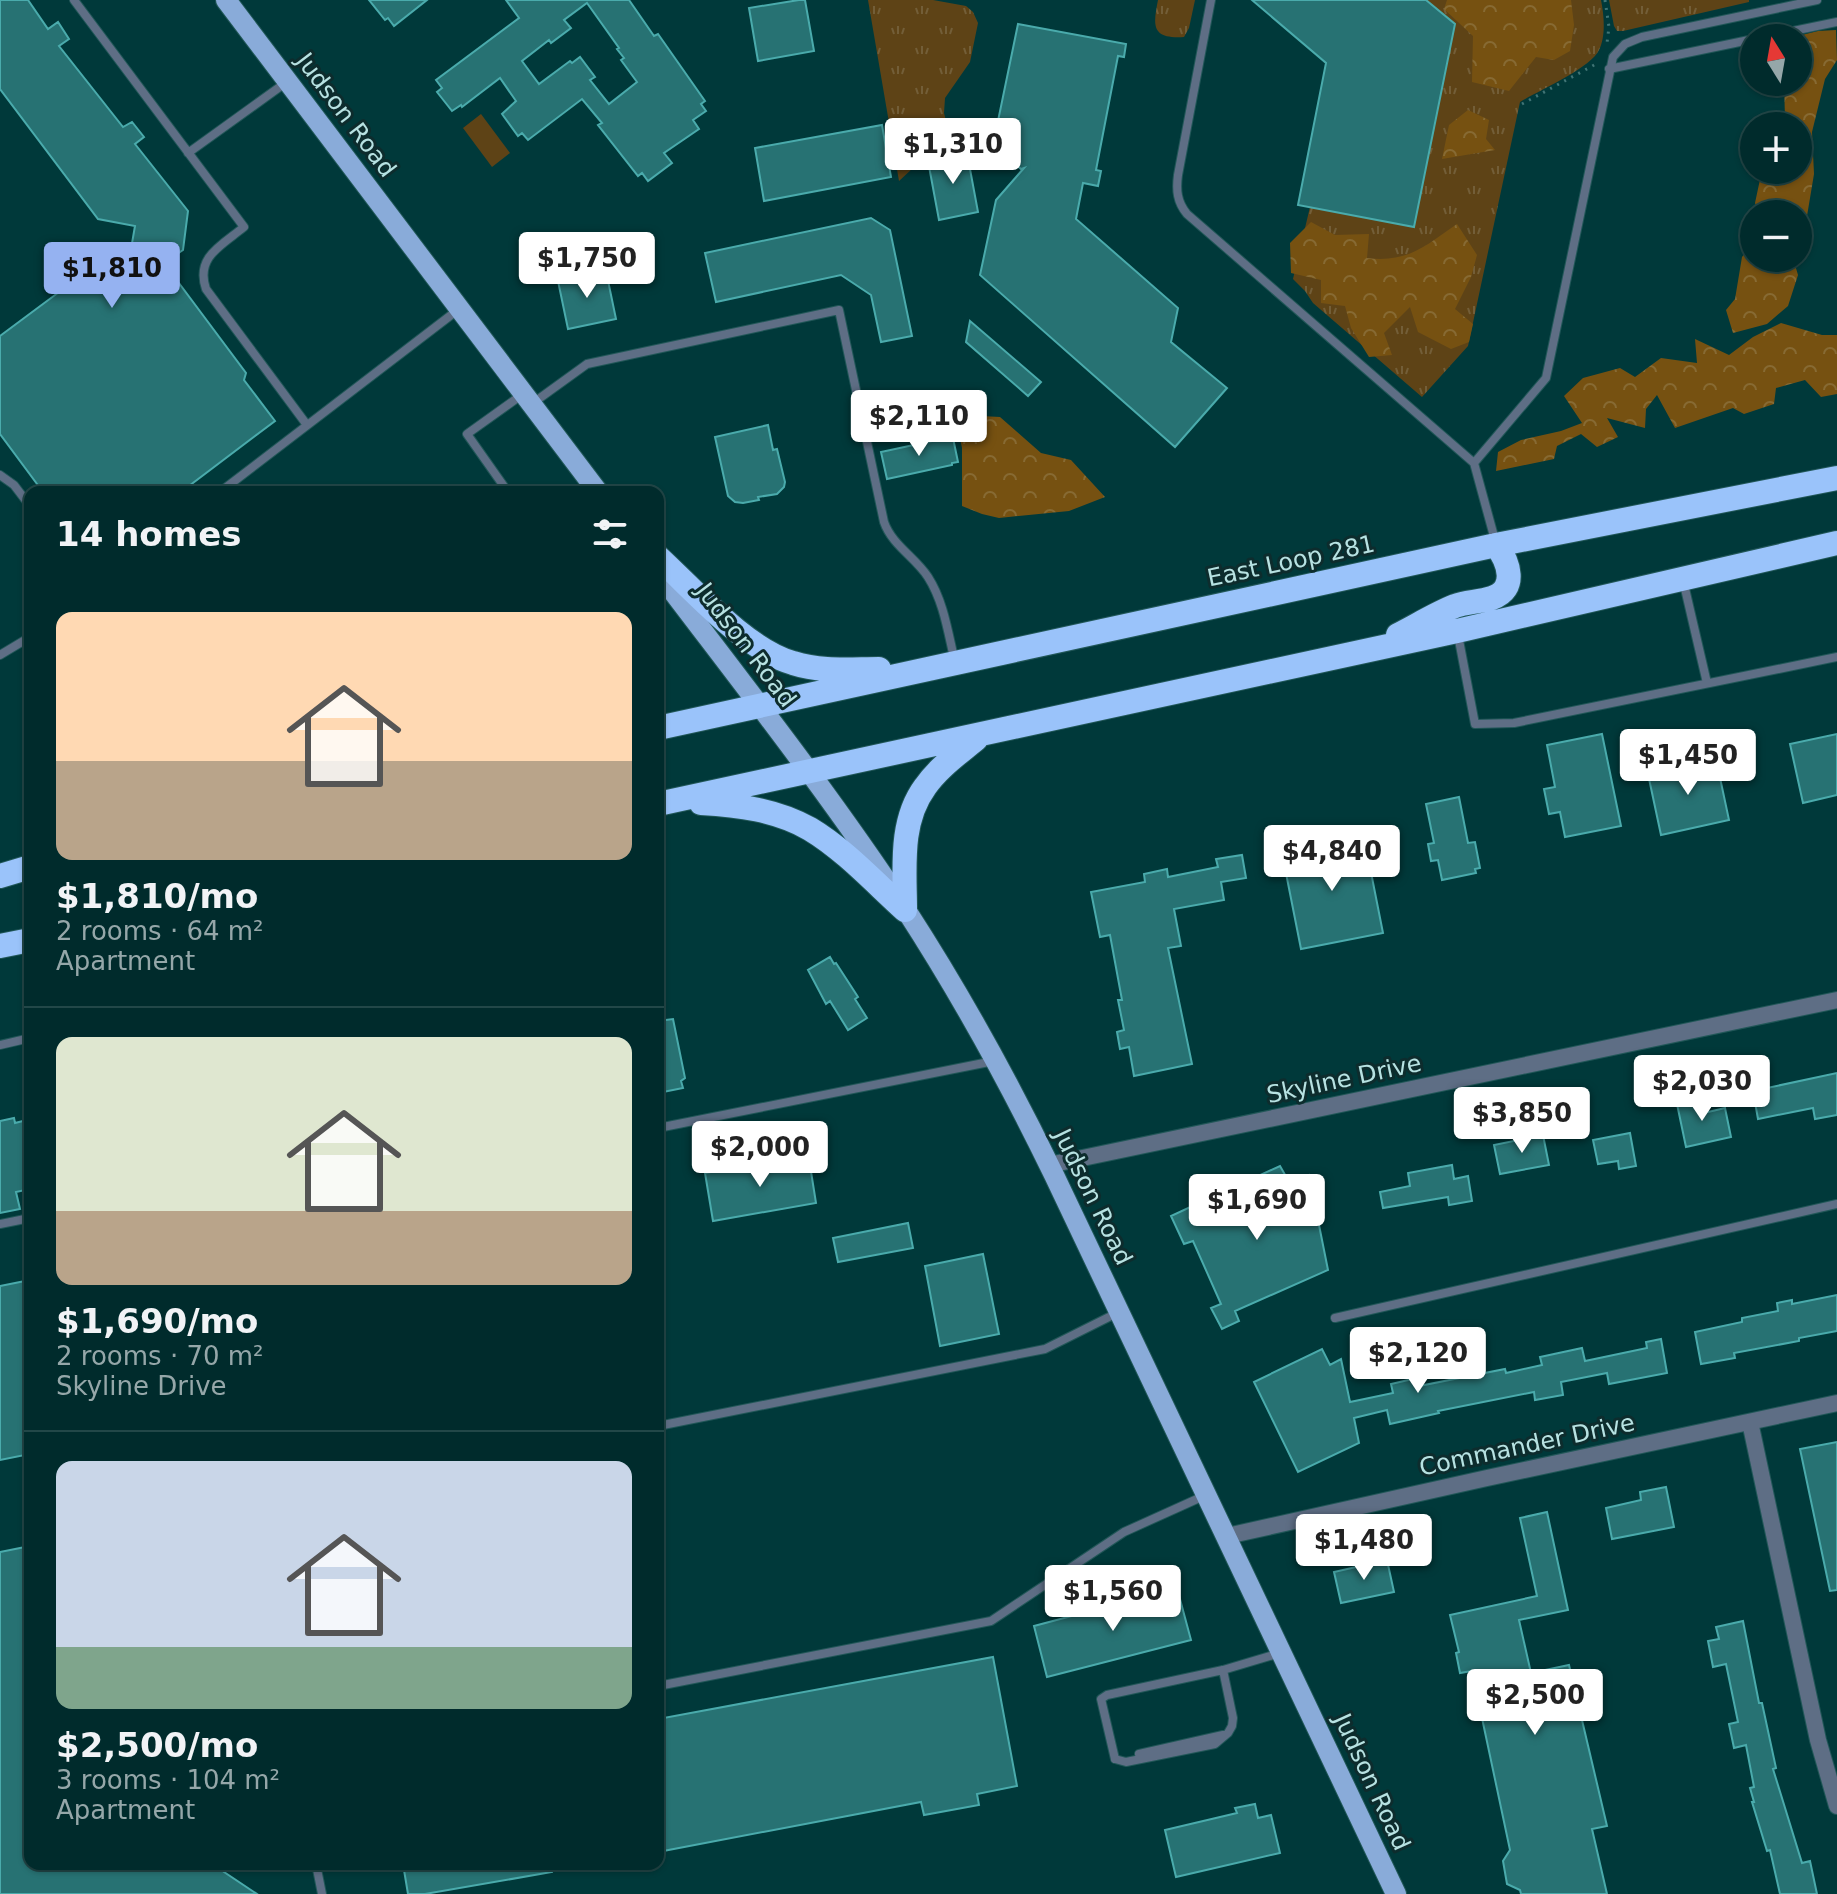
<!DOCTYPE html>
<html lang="en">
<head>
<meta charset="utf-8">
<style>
  :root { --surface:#002b2c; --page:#0a3334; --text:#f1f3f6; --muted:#95a7a9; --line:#224748; --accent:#95b2f1 }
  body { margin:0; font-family:"DejaVu Sans",sans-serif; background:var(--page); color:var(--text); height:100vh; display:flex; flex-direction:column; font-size:30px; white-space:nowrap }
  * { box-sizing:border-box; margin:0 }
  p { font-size:26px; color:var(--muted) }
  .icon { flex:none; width:44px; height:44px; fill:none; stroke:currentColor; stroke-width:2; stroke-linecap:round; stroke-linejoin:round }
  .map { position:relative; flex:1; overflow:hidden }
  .side { position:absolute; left:24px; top:486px; width:640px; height:1384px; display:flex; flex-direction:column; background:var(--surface); border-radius:16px; box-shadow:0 2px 6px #0004,0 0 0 2px var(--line) }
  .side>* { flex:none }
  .needle { width:52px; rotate:349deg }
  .controls { position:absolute; left:1740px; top:24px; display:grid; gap:16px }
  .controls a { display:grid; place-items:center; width:72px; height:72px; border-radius:50%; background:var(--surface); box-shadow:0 2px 6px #0004,0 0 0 2px var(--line); font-size:40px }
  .price { position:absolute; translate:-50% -68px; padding:0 18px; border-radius:8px; background:#fff; color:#222; font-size:26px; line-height:52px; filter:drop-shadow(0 2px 4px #0008) }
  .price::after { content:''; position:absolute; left:50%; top:48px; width:24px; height:18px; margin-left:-12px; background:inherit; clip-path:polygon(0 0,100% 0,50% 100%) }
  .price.selected { background:var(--accent); color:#111 }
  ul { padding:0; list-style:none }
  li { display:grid; align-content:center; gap:16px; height:424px; padding:0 32px }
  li+li { border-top:2px solid var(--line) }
  li span { display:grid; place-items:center; height:248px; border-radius:16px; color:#555 }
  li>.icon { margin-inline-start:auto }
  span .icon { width:144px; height:144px; fill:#fffc; stroke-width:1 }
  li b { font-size:34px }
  h2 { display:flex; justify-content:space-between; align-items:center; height:96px; padding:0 32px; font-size:34px }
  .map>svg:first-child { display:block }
</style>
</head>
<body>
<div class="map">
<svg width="1837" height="1894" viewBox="0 0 1837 1894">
  <defs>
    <pattern id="grass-tufts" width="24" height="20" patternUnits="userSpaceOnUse" patternTransform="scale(2)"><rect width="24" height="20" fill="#5e4316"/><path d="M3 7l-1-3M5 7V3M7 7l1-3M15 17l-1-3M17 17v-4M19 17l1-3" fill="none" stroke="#735e38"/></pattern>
    <pattern id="forest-crowns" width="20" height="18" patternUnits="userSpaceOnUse" patternTransform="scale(2)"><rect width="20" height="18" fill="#765111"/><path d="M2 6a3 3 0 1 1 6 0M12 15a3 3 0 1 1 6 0" fill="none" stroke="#876a33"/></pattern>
  </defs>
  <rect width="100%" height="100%" fill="#00393a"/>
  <path fill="url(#grass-tufts)" d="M868,0H933L966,6L973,12L978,23L970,62L945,98L944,113L948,129L963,147L927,155L899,181Z
    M1158,0H1195L1189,28L1184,37C1151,39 1153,26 1158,0Z
    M1426,0H1601C1604,15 1606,36 1599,50C1591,68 1538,91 1520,102L1468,346L1422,397L1313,303L1305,291L1293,279L1310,207Z
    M1609,0H1749V2L1623,31H1617L1614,26Z"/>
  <path fill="url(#forest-crowns)" d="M1447,0H1571L1574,25L1570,51L1554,60L1536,57L1509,91L1472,82L1473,36L1444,9Z
    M1836,30L1837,60L1825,79L1812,132L1814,174L1807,216L1798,225V214H1758L1755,203L1762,170H1798V126H1781L1785,119L1784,82H1798V38H1790L1818,31Z
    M1468,110L1489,120L1486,139L1495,150L1442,159L1449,125Z
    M1311,222L1335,235L1369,234L1367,258C1408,263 1425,246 1457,224L1477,255L1471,277L1455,309L1473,324L1469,342L1451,349L1418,332L1410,307L1384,333L1392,355L1369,357L1351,328L1345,306L1321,303V280L1291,273L1290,243Z
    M1754,242V258H1793L1798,275L1788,306L1767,324L1733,333L1726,310L1735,299L1742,257Z
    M1781,323L1822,335H1837V394L1821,397L1805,380L1776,388L1774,404L1744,414L1733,408L1675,428L1657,395L1646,409L1645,428L1607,418L1618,437L1597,447L1581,434L1557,446L1554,459L1496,471L1498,452L1521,440L1561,431L1582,423L1564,396L1583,378L1620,368L1635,377L1661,358L1697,363L1695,339L1729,355L1753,337Z
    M963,415L1000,417L1041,453L1071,460L1105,497L1069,511L999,518L982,514L962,506V448L958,428Z"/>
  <path fill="#5e4316" d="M481,114L510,153L492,167L463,128Z"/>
  <path fill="#277273" stroke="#4aabac" stroke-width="2" fill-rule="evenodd" d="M0,0H28L48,29L58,22L69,39L59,46L123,127L132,122L144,137L135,144L188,211L183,250L164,263L246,373L244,380L275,421L181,492H43L0,434V336L94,266L127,272L135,226L98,219L0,89Z
    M369,0H427L394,26L388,18L385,20Z
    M506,0H629L654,36L658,34L705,101L701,104L706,111L693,120L699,129L664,153L672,163L648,181L642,173L638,176L598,125L602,123L582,99L528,140L522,133L518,136L502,114L516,101L500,78L462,107L461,105L452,111L437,92L442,88L436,80L519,18ZM587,3L619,48L617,49L624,58L621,60L637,82L609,104L590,80L595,77L580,57L572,63L570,61L539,84L522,61L549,40L551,43L571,28L564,20Z
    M799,0H805L814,51L758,61L749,8Z
    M1252,0H1426L1455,24L1414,227L1298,205L1326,63Z
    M1018,24L1126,44L1124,57L1118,56L1096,170L1101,171L1098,186L1083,183L1076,219L1178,308L1171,342L1227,388L1175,447L980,275L996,200L1024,168L1021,169L1003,153L992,150Z
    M882,125L891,177L764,201L755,148Z
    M967,153L978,212L939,220L928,161Z
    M871,218L890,230L912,336L881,342L871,295L841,275L716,302L705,253Z
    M606,271L616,319L568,329L558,281Z
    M970,321L1041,382L1028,396L966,342Z
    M768,425L773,450L777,449L785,482L784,487L777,494L758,497L759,500L743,503L735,502L728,496L715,437Z
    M946,438V440L953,438L958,462L952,463V465L887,479L881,452Z
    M1602,734L1621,826L1565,837L1560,812L1549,814L1544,789L1555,787L1547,745Z
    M1837,734V795L1803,803L1790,744Z
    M1716,759L1729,820L1661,835L1648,774Z
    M1459,797L1468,843L1475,842L1480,868L1475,869L1476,873L1442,880L1438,860L1431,861L1428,844L1434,843L1426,804Z
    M1364,837L1383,933L1301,949L1282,853Z
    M1242,855L1246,878L1221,882L1224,900L1174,909L1181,946L1168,948L1192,1064L1134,1076L1129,1047L1120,1049L1117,1032L1124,1030L1118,1000H1122L1110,935L1100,937L1091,892L1145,882L1144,874L1167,869L1168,877L1218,867L1216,859Z
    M830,957L834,964L836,963L858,997L855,999L867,1018L848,1030L830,1001L826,1004L808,970Z
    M673,1019L685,1078L681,1081L683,1088L658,1093V1021Z
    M1837,1073V1115L1815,1119L1813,1108L1758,1119L1753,1091Z
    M1705,1098L1708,1112L1725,1108L1731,1137L1686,1147L1677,1104Z
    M14,1118L15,1123L27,1120L30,1132V1189L16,1192L20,1209L0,1213V1121Z
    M1630,1133L1636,1166L1619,1169L1618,1161L1598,1164L1593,1140Z
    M1543,1135L1549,1165L1500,1174L1494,1145Z
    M809,1159L816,1203L713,1221L705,1173L734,1168L737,1171Z
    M1452,1165L1454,1179L1468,1176L1472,1201L1449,1205L1448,1197L1383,1208L1380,1192L1410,1186L1408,1173Z
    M1280,1166L1288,1180L1309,1175L1328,1270L1235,1311L1239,1321L1222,1329L1211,1308L1221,1304L1193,1241L1184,1244L1171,1216L1201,1202L1206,1211L1260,1184L1256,1177Z
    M908,1223L913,1248L838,1262L833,1238Z
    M983,1254L999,1334L940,1346L925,1266Z
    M30,1280V1454L0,1460V1286Z
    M1837,1295V1331L1799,1338V1341L1734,1353L1735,1358L1701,1364L1695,1332L1742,1322V1318L1778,1311L1777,1303L1792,1300V1304Z
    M1661,1339L1667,1373L1609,1384L1607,1373L1561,1382L1563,1395L1535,1400L1534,1392L1438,1411L1439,1413L1390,1424L1387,1410L1354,1418L1359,1443L1298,1472L1254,1382L1322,1349L1330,1365L1341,1359L1350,1402L1393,1393L1391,1384L1417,1378L1419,1386L1505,1369L1506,1373L1542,1365L1540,1357L1582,1348L1585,1361L1647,1348L1646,1342Z
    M1837,1442V1590L1830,1591L1800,1449Z
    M1666,1487L1674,1527L1612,1539L1606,1508L1641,1500L1640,1492Z
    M1547,1512L1568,1610L1519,1620L1531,1673L1569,1665L1607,1826L1592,1829L1607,1894H1521L1520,1890L1507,1884L1503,1861L1510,1850L1472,1671L1460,1673L1456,1653L1459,1652L1450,1615L1537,1596L1520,1518Z
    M30,1546V1697L25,1698L30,1724V1864H212L257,1894H0V1552Z
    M1387,1560L1394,1592L1341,1603L1334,1572Z
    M1177,1588L1191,1640L1047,1677L1034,1626Z
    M1743,1621L1759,1703H1762L1776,1768L1773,1769L1802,1863L1810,1861L1817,1894H1780L1770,1850L1767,1851L1752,1802H1754L1750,1788L1754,1787L1746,1745L1734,1748L1729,1724L1738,1722L1726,1664L1713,1667L1708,1641L1719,1639L1716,1627Z
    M993,1657L1017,1786L977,1794L979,1805L924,1815L921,1802L658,1852V1719Z
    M1255,1804L1258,1818L1271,1815L1280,1853L1176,1877L1165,1830L1237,1813L1235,1808Z
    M403,1864H552V1872L425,1894H408Z"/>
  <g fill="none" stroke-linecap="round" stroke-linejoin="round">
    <defs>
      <path id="lane" d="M74,0L244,227C222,245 195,257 206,289L307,425
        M1211,0L1178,175C1176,190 1177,202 1187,214L1474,463
        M1759,38L1837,22
        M1609,69L1754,39
        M188,153L288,81
        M533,403L587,364L839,310L884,522C892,545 915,557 928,577C944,602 948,633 955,662
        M0,475L14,485L30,506
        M220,492L459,309
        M508,492L467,434L523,394
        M1495,540L1474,463L1546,378L1613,57L1625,44L1642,37L1817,0
        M1683,580L1707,683
        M1458,635L1475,724L1514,723L1837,657
        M0,655L30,637
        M0,1045L30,1038
        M658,1128L994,1061
        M0,1224L30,1218
        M1335,1318L1837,1204
        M658,1426L1045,1349L1119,1312
        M658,1686L991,1621L1124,1532L1206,1495
        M1139,1754L1223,1735
        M1115,1759L1101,1699L1107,1695L1223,1670L1280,1653
        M1115,1759L1126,1762L1215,1744L1228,1733L1232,1726L1233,1718L1223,1670
        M316,1864L322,1894"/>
      <path id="street" d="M1049,1165L1837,1000
        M1750,1422L1818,1740L1837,1806
        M1227,1536L1487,1478L1837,1403"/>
      <path id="primary" d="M226,0L598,492
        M658,572C742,683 829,793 906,910C961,995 1010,1084 1054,1175L1396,1894"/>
      <path id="highway" d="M658,557C694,590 746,650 793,663C821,672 850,669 879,669
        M1398,635C1416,626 1435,614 1455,606C1466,602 1480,602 1492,598C1518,589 1509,562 1496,545
        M658,728L1496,545L1837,478
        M701,803C738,805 777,810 810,829C845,850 875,883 905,910
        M658,804L1457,631L1837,543
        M0,876L30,867
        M905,910C905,870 899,822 925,787C938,768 958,754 976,739
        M0,946L30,940"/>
    </defs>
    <use href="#lane" stroke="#215758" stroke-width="10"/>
    <use href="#street" stroke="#215758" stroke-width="18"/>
    <use href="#primary" stroke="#215758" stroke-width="22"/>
    <use href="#highway" stroke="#215758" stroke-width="26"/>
    <path stroke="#417576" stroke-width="3" stroke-dasharray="2 6" stroke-linecap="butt" d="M1605,0L1609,27L1607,43
      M1522,104L1596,64"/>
    <use href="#lane" stroke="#5e6e85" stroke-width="8"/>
    <use href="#street" stroke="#5e6e85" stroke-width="16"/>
    <use href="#primary" stroke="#89abd9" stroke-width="20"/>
    <use href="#highway" stroke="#9ac3fa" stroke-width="24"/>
  </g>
  <g text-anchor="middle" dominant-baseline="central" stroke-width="6" stroke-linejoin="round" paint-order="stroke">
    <g font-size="24" fill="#b7e2e2" stroke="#0d2c2d">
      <text transform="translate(346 115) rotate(53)">Judson Road</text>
      <text transform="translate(1291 561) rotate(-12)">East Loop 281</text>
      <text transform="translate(746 645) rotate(53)">Judson Road</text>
      <text transform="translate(1344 1079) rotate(-12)">Skyline Drive</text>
      <text transform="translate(1093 1197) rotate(64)">Judson Road</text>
      <text transform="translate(1527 1445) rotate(-12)">Commander Drive</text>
      <text transform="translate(1372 1782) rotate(65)">Judson Road</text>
    </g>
  </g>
</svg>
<div class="controls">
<a><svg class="needle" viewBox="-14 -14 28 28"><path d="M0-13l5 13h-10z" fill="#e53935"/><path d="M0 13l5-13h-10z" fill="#95a7a9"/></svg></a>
<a>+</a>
<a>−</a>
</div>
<b class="price" style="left:953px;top:186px">$1,310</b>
<b class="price" style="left:587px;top:300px">$1,750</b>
<b class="price selected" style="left:112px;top:310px">$1,810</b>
<b class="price" style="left:919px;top:458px">$2,110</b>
<b class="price" style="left:1688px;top:797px">$1,450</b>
<b class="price" style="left:1332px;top:893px">$4,840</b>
<b class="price" style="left:1702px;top:1123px">$2,030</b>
<b class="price" style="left:1522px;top:1155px">$3,850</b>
<b class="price" style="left:760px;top:1189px">$2,000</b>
<b class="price" style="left:1257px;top:1242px">$1,690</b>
<b class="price" style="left:1418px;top:1395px">$2,120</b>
<b class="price" style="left:1364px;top:1582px">$1,480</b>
<b class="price" style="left:1113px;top:1633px">$1,560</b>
<b class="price" style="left:1535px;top:1737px">$2,500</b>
<section class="side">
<h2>14 homes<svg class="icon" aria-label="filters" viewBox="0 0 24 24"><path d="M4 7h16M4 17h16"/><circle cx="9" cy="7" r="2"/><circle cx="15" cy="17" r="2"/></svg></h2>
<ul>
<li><span style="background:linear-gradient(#ffd9b3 60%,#b9a48a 0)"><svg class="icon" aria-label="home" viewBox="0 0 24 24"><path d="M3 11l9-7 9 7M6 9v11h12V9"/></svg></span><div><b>$1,810/mo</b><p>2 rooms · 64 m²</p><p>Apartment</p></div></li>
<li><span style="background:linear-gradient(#dfe7d0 70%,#b9a48a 0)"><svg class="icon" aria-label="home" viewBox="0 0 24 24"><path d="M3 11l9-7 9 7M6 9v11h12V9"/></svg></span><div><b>$1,690/mo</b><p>2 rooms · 70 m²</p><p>Skyline Drive</p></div></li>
<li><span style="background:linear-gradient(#c9d6e8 75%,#7fa58c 0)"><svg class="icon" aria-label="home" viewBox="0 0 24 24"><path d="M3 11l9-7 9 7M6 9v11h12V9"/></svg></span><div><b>$2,500/mo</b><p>3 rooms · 104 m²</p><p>Apartment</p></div></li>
</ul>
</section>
</div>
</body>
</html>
